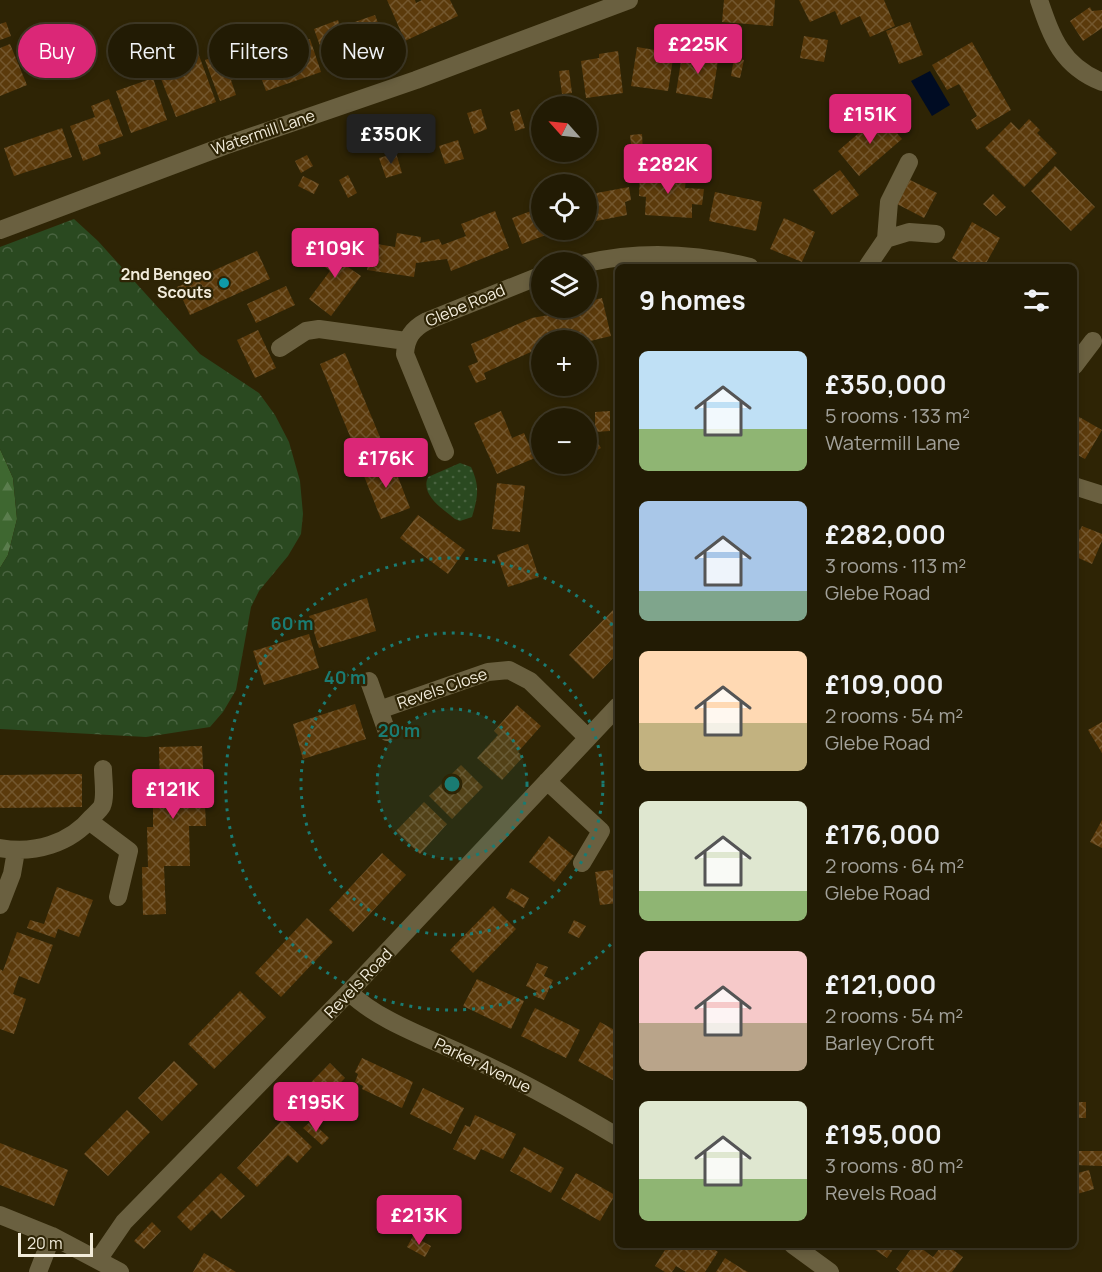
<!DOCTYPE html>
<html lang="en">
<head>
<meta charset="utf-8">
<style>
  :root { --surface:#221b04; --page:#2e2813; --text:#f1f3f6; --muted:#a2a19a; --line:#3f3926; --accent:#db2777 }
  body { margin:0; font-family:Manrope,sans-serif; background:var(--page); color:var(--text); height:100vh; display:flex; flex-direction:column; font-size:22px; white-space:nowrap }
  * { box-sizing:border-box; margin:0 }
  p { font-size:20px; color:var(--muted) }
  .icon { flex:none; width:33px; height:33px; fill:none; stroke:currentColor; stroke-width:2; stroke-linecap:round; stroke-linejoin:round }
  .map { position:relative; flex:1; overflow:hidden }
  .panel { position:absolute; left:615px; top:264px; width:462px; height:984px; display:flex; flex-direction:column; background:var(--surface); border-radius:9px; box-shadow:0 3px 9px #0003,0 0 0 2px var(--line) }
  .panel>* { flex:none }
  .banner { position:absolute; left:18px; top:24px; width:507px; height:54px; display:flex; gap:12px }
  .needle { width:39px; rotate:297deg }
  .tools { position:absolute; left:531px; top:96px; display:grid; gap:12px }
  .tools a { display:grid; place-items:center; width:66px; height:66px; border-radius:50%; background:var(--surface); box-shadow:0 3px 9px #0003,0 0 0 2px var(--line); font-size:30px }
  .scale { position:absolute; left:18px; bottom:15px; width:75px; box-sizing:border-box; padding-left:6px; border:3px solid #f2ecdb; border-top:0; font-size:16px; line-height:21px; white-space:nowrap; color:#f2ecdb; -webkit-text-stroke:4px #2e2405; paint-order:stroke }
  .price { position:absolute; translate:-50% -51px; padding:0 14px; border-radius:6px; background:var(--accent); color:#fff; font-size:20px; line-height:39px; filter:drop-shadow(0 2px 3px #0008) }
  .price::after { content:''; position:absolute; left:50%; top:36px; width:18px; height:14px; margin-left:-9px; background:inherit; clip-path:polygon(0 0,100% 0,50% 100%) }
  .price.current { background:#222; color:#fff }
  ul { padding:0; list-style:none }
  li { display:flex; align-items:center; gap:18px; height:150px; padding:0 24px }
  li span { display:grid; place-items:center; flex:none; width:168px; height:120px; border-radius:9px; color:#555 }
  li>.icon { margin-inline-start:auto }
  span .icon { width:72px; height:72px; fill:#fffc; stroke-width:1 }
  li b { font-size:26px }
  h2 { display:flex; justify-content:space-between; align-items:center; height:72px; padding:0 24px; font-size:26px }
  .tag { padding:0 21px; border-radius:27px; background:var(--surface); box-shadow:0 3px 9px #0003,0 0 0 2px var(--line); font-size:21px; line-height:54px }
  .tag.current { background:var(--accent); color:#fff }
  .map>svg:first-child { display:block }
</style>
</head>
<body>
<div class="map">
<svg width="1102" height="1272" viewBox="0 0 1102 1272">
  <defs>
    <pattern id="grass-dots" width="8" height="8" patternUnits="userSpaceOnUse" patternTransform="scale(1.5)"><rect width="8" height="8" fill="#2a4920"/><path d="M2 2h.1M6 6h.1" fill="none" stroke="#496340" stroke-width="1.8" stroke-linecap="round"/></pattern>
    <pattern id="forest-firs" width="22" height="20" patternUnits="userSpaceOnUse" patternTransform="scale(1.5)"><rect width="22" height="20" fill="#3e6730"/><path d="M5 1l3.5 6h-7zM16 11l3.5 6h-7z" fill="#5a7d4d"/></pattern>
    <pattern id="park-crowns" width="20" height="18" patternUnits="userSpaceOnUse" patternTransform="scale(1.5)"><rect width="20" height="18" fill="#2a4920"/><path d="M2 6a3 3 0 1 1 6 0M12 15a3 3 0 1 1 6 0" fill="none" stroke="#496340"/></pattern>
    <pattern id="building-cross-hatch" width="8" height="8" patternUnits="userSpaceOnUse" patternTransform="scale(1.5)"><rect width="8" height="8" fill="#5b3a0b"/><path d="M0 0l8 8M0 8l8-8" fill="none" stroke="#73572e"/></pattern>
  </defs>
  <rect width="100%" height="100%" fill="#2e2405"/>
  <path fill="url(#grass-dots)" d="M460,463L471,467C480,486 478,497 472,517L460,521L455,519C443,509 420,495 428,477Z"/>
  <path fill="url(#forest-firs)" d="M0,449L13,478L17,519L8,555L0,568Z"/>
  <path fill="url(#park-crowns)" d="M74,219L98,241L200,354L259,393L275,415L289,442L300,481L303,514L301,534L288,556L259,591L251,607L236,690L223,712L210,727L146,737L0,729V568L8,555L17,519L13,478L0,449V247Z"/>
  <path fill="#000c23" d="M930,71L950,105L932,116L911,81Z"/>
  <path fill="url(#building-cross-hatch)" d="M387,0H415L416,3L422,0H450L458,16L405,41Z
    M724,0H775L773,26L722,22Z
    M799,0H884L895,26L870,37L860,16L841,25L835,11L810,22Z
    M1090,7L1092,11L1102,10V28L1083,41L1070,21Z
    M375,15L387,47L328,68L314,29L338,20L340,27Z
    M6,22L11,36L0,40V24Z
    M910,22L923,55L899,64L886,31Z
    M238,34L252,73L231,80L236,95L220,101L205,60L225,53L220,40Z
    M804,36L828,40L824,62L800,58Z
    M310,39L321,72L266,91L254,58Z
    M972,42L1011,110L977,130L971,120L977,116L959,84L947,90L932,65Z
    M656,43L675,46L668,91L631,86L637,47L655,50Z
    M10,44L27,85L0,96V48Z
    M197,50L216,102L176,117L156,66Z
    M618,51L623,93L586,98L581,61L599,58V54Z
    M701,51L719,54L712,99L676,93L682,55L699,58Z
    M734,58L744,60L740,78L731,76Z
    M569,70L572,93L562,94L559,71Z
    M153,78L167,120L131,133L116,91Z
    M109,99L123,136L98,145L101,154L83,161L70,126L95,117L91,106Z
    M481,109L487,129L474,134L467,113Z
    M519,109L525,128L515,131L510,112Z
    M881,114L902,139L859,176L838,151Z
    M1029,119L1040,130L1037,133L1057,153L1024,187L985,148L1011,122L1019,130Z
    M427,120L431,135L419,139L414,124Z
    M62,128L72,157L14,176L4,148Z
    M642,134L643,152L632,153L630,135Z
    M458,140L464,159L445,164L439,146Z
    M396,153L402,173L386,178L379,158Z
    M307,155L313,166L301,173L295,161Z
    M1055,166L1095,207L1071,231L1031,191Z
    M840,170L859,195L832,215L813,190Z
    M640,171L671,173V178L686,179L685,188L704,189L702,205L692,204V218L645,215L646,197L639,196Z
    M348,175L357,193L348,198L339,180Z
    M303,176L319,184L314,194L298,186Z
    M910,180L937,193L924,218L897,204Z
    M629,187L631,200L625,202L627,215L586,223V195Z
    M715,192L762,202L756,231L709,221Z
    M993,194L1006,207L996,216L983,204Z
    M542,207V230H559L522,244L512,218Z
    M495,211L509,248L451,271L447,259L416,263L414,277L367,270L371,243L395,247L397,233L421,237L420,243L439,239L442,245L466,236L461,224Z
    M784,218L815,232L802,262L770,249Z
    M972,222L1000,238L984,267H967L952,258Z
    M332,242L355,259L348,267L361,276L331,316L309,299L330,271L317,261Z
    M257,251L270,279L190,315L177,287Z
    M286,286L295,305L256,323L247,304Z
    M602,298L611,336L586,342L542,340V347L484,373L486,379L476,383L468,366L478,362L471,344L532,318L582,309L586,308V302Z
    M258,330L276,368L255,378L237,340Z
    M345,353L382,442L357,453L320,364Z
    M501,411L512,438L524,433L535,458L497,474L474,423Z
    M610,411V431L595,432V412Z
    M1074,414L1102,430L1085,459L1074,453Z
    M586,425L601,448L592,453L586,445Z
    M391,459L410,508L381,519L362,471Z
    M497,483L525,486L520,532L492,529Z
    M418,515L465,550L448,574L400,538Z
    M1082,526L1102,534V541L1092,564L1074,556V527L1080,530Z
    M528,544L539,577L508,587L497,555Z
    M367,598L376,631L319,648L309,616Z
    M614,609L618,613V653L593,679L569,655Z
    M309,634L319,668L264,685L253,651Z
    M355,704L366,739L303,759L293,724Z
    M517,705L541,726L518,752L523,757L502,780L477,758L498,735L494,731Z
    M1102,722V753L1088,730Z
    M202,746L206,826H189L190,866H164L166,914L143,915L142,867H148L147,827H153V787H160L159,747Z
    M461,765L483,787L452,819L429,796Z
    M82,774V807L0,808V775Z
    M424,802L447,824L420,854L396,831Z
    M1102,820V848L1090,842Z
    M549,836L574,856L554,882L529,862Z
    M382,853L406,875L353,932L329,910Z
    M618,869V903L600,905L595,872Z
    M57,887L93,900L79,937L58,929L55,938L27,928L30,920L44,924Z
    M511,888L529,898L524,908L506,898Z
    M493,906L516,929L473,973L450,950Z
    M307,918L333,942L281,997L255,973Z
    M574,920L586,926L579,938L568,933Z
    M17,932L53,945L39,984L19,976L13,994L26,999L14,1034L0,1029V969L3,971Z
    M537,963L548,967L544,976L553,980L544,1000L534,996L537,991L526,986Z
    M477,979L524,1001L511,1029L463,1006Z
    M240,991L266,1017L214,1069L188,1044Z
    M535,1008L580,1030L566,1058L521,1036Z
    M600,1022L618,1032L616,1045L618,1046V1083L578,1061Z
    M362,1058L413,1082L402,1108L362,1089L363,1086L355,1082L358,1074L355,1072Z
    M174,1061L198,1084L162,1121L138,1098Z
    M330,1063L345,1078L304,1120L289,1105Z
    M423,1088L464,1108L451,1134L410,1114Z
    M1074,1102H1086V1118H1074Z
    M127,1110L150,1132L108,1176L84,1154Z
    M475,1115L516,1134L503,1159L481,1149L475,1160L453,1149L465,1125L470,1127Z
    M283,1119L312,1147L297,1163L288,1155L257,1187L237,1168Z
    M311,1121L329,1138L322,1145L303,1128Z
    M0,1143L68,1170L54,1206L0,1185Z
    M524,1147L564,1168L551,1193L510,1171Z
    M1074,1151H1102V1166L1074,1165Z
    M1089,1170L1094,1189L1074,1195V1174Z
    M221,1173L245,1196L221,1219L212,1210L191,1231L177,1217Z
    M576,1173L615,1195L600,1221L561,1199Z
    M152,1222L161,1231L144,1249L134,1241Z
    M413,1236L431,1246L425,1257L407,1247Z
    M668,1245H708L718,1252L705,1272H686L676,1266L672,1272H665L655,1266Z
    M868,1245H896L887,1258Z
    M914,1245H917L933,1257L942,1245H946L963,1257L952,1272H900L896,1269Z
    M204,1253L221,1263L236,1272H193Z
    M725,1258L744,1270L748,1272H716Z"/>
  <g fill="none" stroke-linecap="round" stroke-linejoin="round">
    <path stroke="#6a6040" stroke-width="18" d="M1039,0C1052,38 1062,66 1102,82
      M0,230L224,146L416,80L629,0
      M886,239L909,232L936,234
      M586,263C642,250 695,253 750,267
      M867,267L886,239L889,202L909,162
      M280,348L306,331L319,329L406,341
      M1074,366L1093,341
      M445,452L405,354C406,338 412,329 427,321L542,275
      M1074,486L1102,495
      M369,681L387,732
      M379,710L488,672L509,670L530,681L587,737
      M547,781L601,831L582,863
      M89,821L129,851L118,897
      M0,848C34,854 70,844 92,817C95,814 100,810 102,806C106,797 103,779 103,769
      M0,905L12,874L16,851
      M349,992C379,1022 435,1040 473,1059C523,1082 571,1109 618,1137
      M0,1215L52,1236L120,1272
      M793,1245L830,1272
      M98,1260L124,1222L349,992L618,706
      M38,1272L52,1236"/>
  </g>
  <circle cx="452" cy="784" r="75" fill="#1a7c73" fill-opacity=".12"/>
  <g fill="none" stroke="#1a7c73" stroke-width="3" stroke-dasharray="3 6">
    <circle cx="452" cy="784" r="75"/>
    <circle cx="452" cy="784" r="151"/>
    <path d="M617 938A226 226 0 1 1 617 630"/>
  </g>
  <circle fill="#0f9aa8" stroke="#2e2405" stroke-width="2" cx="224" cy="283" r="6"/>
  <g text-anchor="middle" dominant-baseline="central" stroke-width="4.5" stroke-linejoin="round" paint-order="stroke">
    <g font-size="16" fill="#f2ecdb" stroke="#2e2405">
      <text transform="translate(263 132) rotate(-19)">Watermill Lane</text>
      <text transform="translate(465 305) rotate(-23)">Glebe Road</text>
      <text transform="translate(442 688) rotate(-19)">Revels Close</text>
      <text transform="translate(358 983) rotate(-46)">Revels Road</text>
      <text transform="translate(483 1065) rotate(26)">Parker Avenue</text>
    </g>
    <g font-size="16" font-weight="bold" fill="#f2ecdb" stroke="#2e2405" text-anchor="end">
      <text x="212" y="274">2nd Bengeo<tspan x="212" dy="18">Scouts</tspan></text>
    </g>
  </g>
  <circle cx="452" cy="784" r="9" fill="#1a7c73" stroke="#2e2405" stroke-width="3"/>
  <g font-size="18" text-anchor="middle" font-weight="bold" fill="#1a7c73" stroke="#2e2405" stroke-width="4.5" stroke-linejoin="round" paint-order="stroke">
    <text x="292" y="630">60 m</text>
    <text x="345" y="684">40 m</text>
    <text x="399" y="737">20 m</text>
  </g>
</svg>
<div class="tools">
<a><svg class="needle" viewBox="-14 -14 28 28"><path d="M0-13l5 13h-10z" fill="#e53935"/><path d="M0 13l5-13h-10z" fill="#a2a19a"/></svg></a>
<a><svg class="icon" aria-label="locate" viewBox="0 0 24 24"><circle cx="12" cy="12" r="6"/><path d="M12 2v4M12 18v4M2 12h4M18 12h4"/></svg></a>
<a><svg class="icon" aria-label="layers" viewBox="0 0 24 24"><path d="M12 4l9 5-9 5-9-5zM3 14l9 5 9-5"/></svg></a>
<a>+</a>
<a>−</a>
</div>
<div class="scale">20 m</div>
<b class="price" style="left:698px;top:75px">£225K</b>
<b class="price" style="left:870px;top:145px">£151K</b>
<b class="price current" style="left:391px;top:165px">£350K</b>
<b class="price" style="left:668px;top:195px">£282K</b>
<b class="price" style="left:335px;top:279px">£109K</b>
<b class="price" style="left:386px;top:489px">£176K</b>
<b class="price" style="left:173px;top:820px">£121K</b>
<b class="price" style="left:316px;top:1133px">£195K</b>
<b class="price" style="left:419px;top:1246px">£213K</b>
<div class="banner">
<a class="tag current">Buy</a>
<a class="tag">Rent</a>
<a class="tag">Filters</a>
<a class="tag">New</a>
</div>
<section class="panel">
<h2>9 homes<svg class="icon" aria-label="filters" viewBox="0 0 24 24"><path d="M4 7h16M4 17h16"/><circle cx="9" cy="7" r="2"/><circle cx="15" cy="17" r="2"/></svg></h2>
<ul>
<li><span style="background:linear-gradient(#bfe0f5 65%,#8fb573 0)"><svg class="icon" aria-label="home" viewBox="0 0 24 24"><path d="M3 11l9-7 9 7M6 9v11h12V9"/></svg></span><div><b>£350,000</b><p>5 rooms · 133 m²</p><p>Watermill Lane</p></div></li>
<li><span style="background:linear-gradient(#a9c7e8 75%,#7fa58c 0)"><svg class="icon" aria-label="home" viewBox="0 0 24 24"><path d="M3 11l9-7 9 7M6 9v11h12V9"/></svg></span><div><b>£282,000</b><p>3 rooms · 113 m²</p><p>Glebe Road</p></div></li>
<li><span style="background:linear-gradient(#ffd9b3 60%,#c2b280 0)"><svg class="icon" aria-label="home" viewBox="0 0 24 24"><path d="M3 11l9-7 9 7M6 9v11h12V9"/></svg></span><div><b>£109,000</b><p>2 rooms · 54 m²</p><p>Glebe Road</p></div></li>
<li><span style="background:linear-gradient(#dfe7d0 75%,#8fb573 0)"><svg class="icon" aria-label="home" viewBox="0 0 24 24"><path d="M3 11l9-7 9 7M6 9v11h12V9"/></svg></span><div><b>£176,000</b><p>2 rooms · 64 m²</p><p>Glebe Road</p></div></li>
<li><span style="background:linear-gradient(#f6c9c9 60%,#b9a48a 0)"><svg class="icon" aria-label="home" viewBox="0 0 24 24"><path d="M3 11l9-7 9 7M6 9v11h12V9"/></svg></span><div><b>£121,000</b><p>2 rooms · 54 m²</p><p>Barley Croft</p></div></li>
<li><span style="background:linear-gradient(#dfe7d0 65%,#8fb573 0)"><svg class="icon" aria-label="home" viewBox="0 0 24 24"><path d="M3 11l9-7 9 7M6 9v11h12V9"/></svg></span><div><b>£195,000</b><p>3 rooms · 80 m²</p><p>Revels Road</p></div></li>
</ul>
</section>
</div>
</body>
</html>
